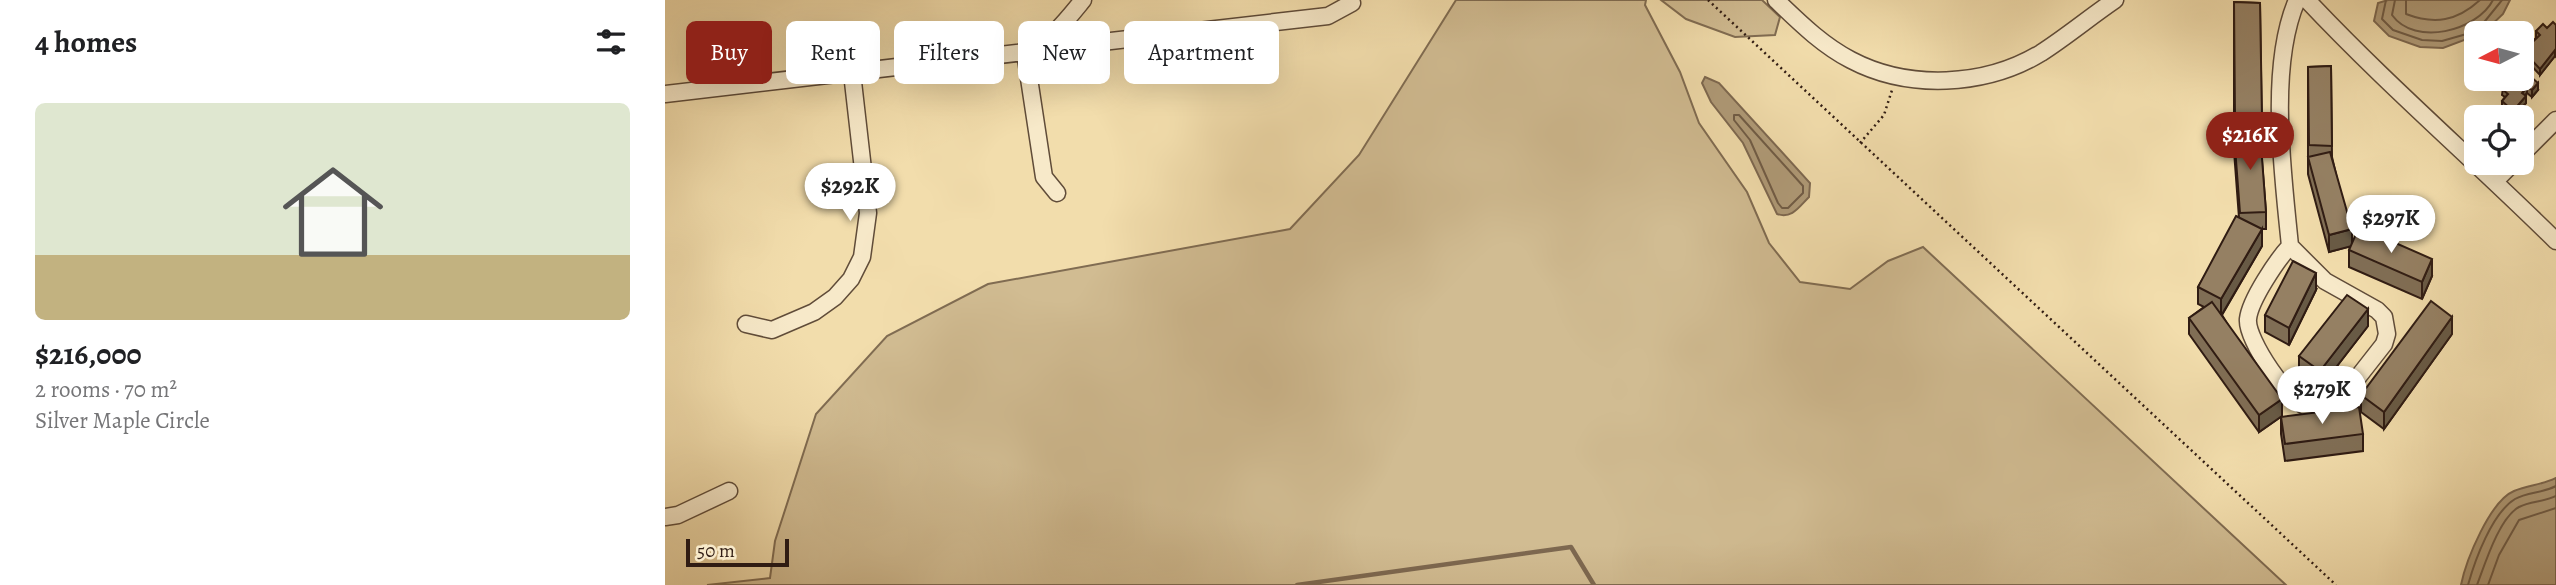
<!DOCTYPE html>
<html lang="en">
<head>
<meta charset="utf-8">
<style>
  :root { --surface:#fff; --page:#f6f6f6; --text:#202124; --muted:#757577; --accent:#8f2418 }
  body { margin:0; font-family:Alegreya,serif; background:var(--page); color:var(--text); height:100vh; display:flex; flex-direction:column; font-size:26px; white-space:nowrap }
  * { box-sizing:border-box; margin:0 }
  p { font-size:23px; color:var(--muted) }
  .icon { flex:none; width:38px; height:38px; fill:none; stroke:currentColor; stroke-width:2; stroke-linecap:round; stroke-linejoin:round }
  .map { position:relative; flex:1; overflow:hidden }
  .panel { display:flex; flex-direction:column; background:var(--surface); width:665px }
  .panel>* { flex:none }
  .guide { position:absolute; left:21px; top:21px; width:665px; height:63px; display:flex; gap:14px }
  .needle { width:46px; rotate:264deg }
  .buttons { position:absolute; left:1799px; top:21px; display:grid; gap:14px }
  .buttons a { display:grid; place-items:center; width:70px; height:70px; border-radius:10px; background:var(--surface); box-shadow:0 7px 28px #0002; font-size:35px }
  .scale { position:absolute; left:21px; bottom:18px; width:103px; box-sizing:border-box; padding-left:7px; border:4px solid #301c13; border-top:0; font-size:19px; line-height:24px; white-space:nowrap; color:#301c13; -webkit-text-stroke:5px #f7e9c9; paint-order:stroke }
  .price { position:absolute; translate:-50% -60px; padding:0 16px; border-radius:24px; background:#fff; color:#222; font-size:23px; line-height:46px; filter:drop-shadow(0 2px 4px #0008) }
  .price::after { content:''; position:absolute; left:50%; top:42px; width:21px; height:16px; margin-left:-10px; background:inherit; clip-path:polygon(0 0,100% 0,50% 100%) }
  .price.on { background:var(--accent); color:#fff }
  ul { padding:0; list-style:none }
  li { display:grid; align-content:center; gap:14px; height:371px; padding:0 35px }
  li span { display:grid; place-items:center; height:217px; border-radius:10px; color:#555 }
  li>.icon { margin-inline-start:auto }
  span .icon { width:126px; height:126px; fill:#fffc; stroke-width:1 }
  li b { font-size:30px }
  h2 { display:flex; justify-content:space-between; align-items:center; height:84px; padding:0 35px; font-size:30px }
  .tag { padding:0 24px; border-radius:10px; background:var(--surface); box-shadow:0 7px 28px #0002; font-size:24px; line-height:63px }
  .tag.on { background:var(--accent); color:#fff }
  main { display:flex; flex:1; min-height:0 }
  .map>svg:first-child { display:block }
</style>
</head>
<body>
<main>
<section class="panel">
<h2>4 homes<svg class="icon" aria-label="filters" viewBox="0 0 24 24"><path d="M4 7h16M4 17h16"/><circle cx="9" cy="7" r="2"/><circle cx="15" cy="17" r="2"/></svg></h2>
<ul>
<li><span style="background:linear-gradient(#dfe7d0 70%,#c2b280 0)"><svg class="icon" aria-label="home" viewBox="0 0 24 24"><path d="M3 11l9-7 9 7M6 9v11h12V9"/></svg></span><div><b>$216,000</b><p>2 rooms · 70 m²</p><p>Silver Maple Circle</p></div></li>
</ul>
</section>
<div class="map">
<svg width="1891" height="585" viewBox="0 0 1891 585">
  <rect width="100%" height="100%" fill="#f2ddac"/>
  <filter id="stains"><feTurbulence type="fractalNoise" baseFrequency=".00286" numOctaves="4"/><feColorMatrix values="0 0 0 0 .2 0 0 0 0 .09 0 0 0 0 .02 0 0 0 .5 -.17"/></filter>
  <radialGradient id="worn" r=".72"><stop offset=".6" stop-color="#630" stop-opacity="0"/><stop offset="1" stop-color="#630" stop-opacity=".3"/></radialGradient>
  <path fill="#d1bc92" stroke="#806c52" stroke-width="2" d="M791,0H981L980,5L1015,72L1034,123L1082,192L1104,243L1135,282L1185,289L1223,261L1258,247L1621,585H42L105,578L110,541L151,414L222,336L323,284L625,229L694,155Z
    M996,0H1097L1115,17L1110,35L1070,37L1021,19Z"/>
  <path fill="#b09b78" stroke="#7d6850" stroke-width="2" d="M1723,0H1845L1838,14L1818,33L1778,48L1755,47L1724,36L1709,21L1713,3Z
    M1040,77L1054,83L1145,183L1144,197C1134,207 1127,219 1112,214L1078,143L1046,102L1037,83Z
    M1891,478V585H1796C1801,560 1825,501 1849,491C1863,485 1877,485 1891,478Z"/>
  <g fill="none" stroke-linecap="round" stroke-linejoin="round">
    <path stroke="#705c46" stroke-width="2" d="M1721,0L1717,19L1728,30L1757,40L1777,41L1812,31L1837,0
      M1730,0L1727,15C1750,47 1812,31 1828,0
      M1741,0V14C1770,25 1792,21 1815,0
      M1069,115H1074L1138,186V193L1123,208H1117L1113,203L1085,140L1069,120Z
      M1803,585C1810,560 1827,513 1850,499C1862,492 1878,493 1891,486
      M1812,585C1820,564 1834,518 1854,507C1865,501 1879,502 1891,496
      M1823,585L1834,555L1854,520L1891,508"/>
    <path stroke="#7d6850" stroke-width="4.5" d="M632,585L906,547L929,585"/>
    <defs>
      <path id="minor" d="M1111,0C1134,22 1157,45 1186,60C1243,90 1320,87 1376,53C1401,37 1425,17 1450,0
        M1642,0C1721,84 1809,160 1891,241
        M389,34L411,45L663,16L687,3
        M360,52L379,177L392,193
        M0,94L360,52C386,41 400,22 418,0
        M1857,154L1891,120
        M1831,180L1848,163
        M1625,246L1660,281L1712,310L1719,317L1722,334L1719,344L1679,395C1670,404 1659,410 1645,408C1625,404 1581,340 1583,319C1585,300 1612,260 1625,246Z
        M1625,246C1618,174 1603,67 1632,0
        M81,324L107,330L149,312L170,297L186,279L197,257L203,213L187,73
        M0,517L13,515L64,491"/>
    </defs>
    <use href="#minor" stroke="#604c39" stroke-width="19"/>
    <path stroke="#301c13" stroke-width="2.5" stroke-dasharray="2 3.5" stroke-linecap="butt" d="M1043,0L1671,585
      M1195,143L1219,115L1227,90"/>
    <use href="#minor" stroke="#f7e9c9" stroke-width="16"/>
  </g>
  <path fill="#806e55" stroke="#301c13" stroke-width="2" d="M1569,2L1595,3L1597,135H1595L1601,212V229H1597V246L1557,315L1617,416L1594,432L1524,334V318L1539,307L1533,304V287L1574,218L1569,151Z
    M1891,25V57L1890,56L1875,75L1858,57V51L1871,38V31Z
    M1666,66L1667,157L1687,243L1767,276L1757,299L1684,267V250L1686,246L1664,252L1643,174V67Z
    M1836,79L1873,90L1867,97L1862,93L1860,95L1861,103L1848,117L1837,107V101L1840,97L1837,95L1838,88L1836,86Z
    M1651,290L1624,345L1600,332V315Z
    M1703,326L1655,388L1634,373V356Z
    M1787,334L1719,429L1696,412V395Z
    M1616,417L1698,434V451L1620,461L1616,434Z"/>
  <path fill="#685a45" stroke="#301c13" stroke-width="2" d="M1890,50V56L1875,75V69Z
    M1873,83V90L1867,97V90Z
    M1862,87V93L1857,99V93Z
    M1861,96V103L1848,117V111Z
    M1597,229V246L1556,316V299Z
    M1687,229V246L1664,252V235Z
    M1767,259V276L1757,299V282Z
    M1651,273V290L1624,345V328Z
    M1703,309V326L1655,388V371Z
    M1787,317V334L1719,429V412Z
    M1617,399V416L1594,432V415Z"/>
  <path fill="#958063" stroke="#301c13" stroke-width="2" d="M1569,2L1595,3L1597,118L1570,119Z
    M1888,22L1891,25V51L1890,50L1875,69L1858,51L1875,35L1871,31L1878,24L1882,28Z
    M1666,66L1667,146L1644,145L1643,67Z
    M1857,69L1873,83L1867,90L1862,87L1857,93L1861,96L1848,111L1837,101L1843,94L1837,89L1841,84L1836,79H1857Z
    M1595,131L1601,212L1575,213L1569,134Z
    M1665,152L1687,229L1664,235L1643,157Z
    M1571,216L1597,229L1556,299L1533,287Z
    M1694,227L1767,259L1757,282L1684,250Z
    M1628,261L1651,273L1624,328L1600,315Z
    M1682,295L1703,309L1655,371L1634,356Z
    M1766,301L1787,317L1719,412L1696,395Z
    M1547,302L1617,399L1594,415L1524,318Z
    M1694,407L1698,434L1620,444L1616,417Z"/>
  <rect width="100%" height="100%" filter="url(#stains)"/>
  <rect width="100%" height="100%" fill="url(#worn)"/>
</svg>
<div class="buttons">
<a><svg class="needle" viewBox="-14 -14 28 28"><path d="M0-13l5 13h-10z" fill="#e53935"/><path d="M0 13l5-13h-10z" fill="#757577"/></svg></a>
<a><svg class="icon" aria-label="locate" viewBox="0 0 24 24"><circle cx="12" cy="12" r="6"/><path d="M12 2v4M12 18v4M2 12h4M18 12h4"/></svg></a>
</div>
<div class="scale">50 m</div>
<b class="price on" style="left:1585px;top:172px">$216K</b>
<b class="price" style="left:185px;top:223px">$292K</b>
<b class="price" style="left:1726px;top:255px">$297K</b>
<b class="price" style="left:1657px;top:426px">$279K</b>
<div class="guide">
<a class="tag on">Buy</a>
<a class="tag">Rent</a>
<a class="tag">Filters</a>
<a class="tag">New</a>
<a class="tag">Apartment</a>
</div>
</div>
</main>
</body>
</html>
